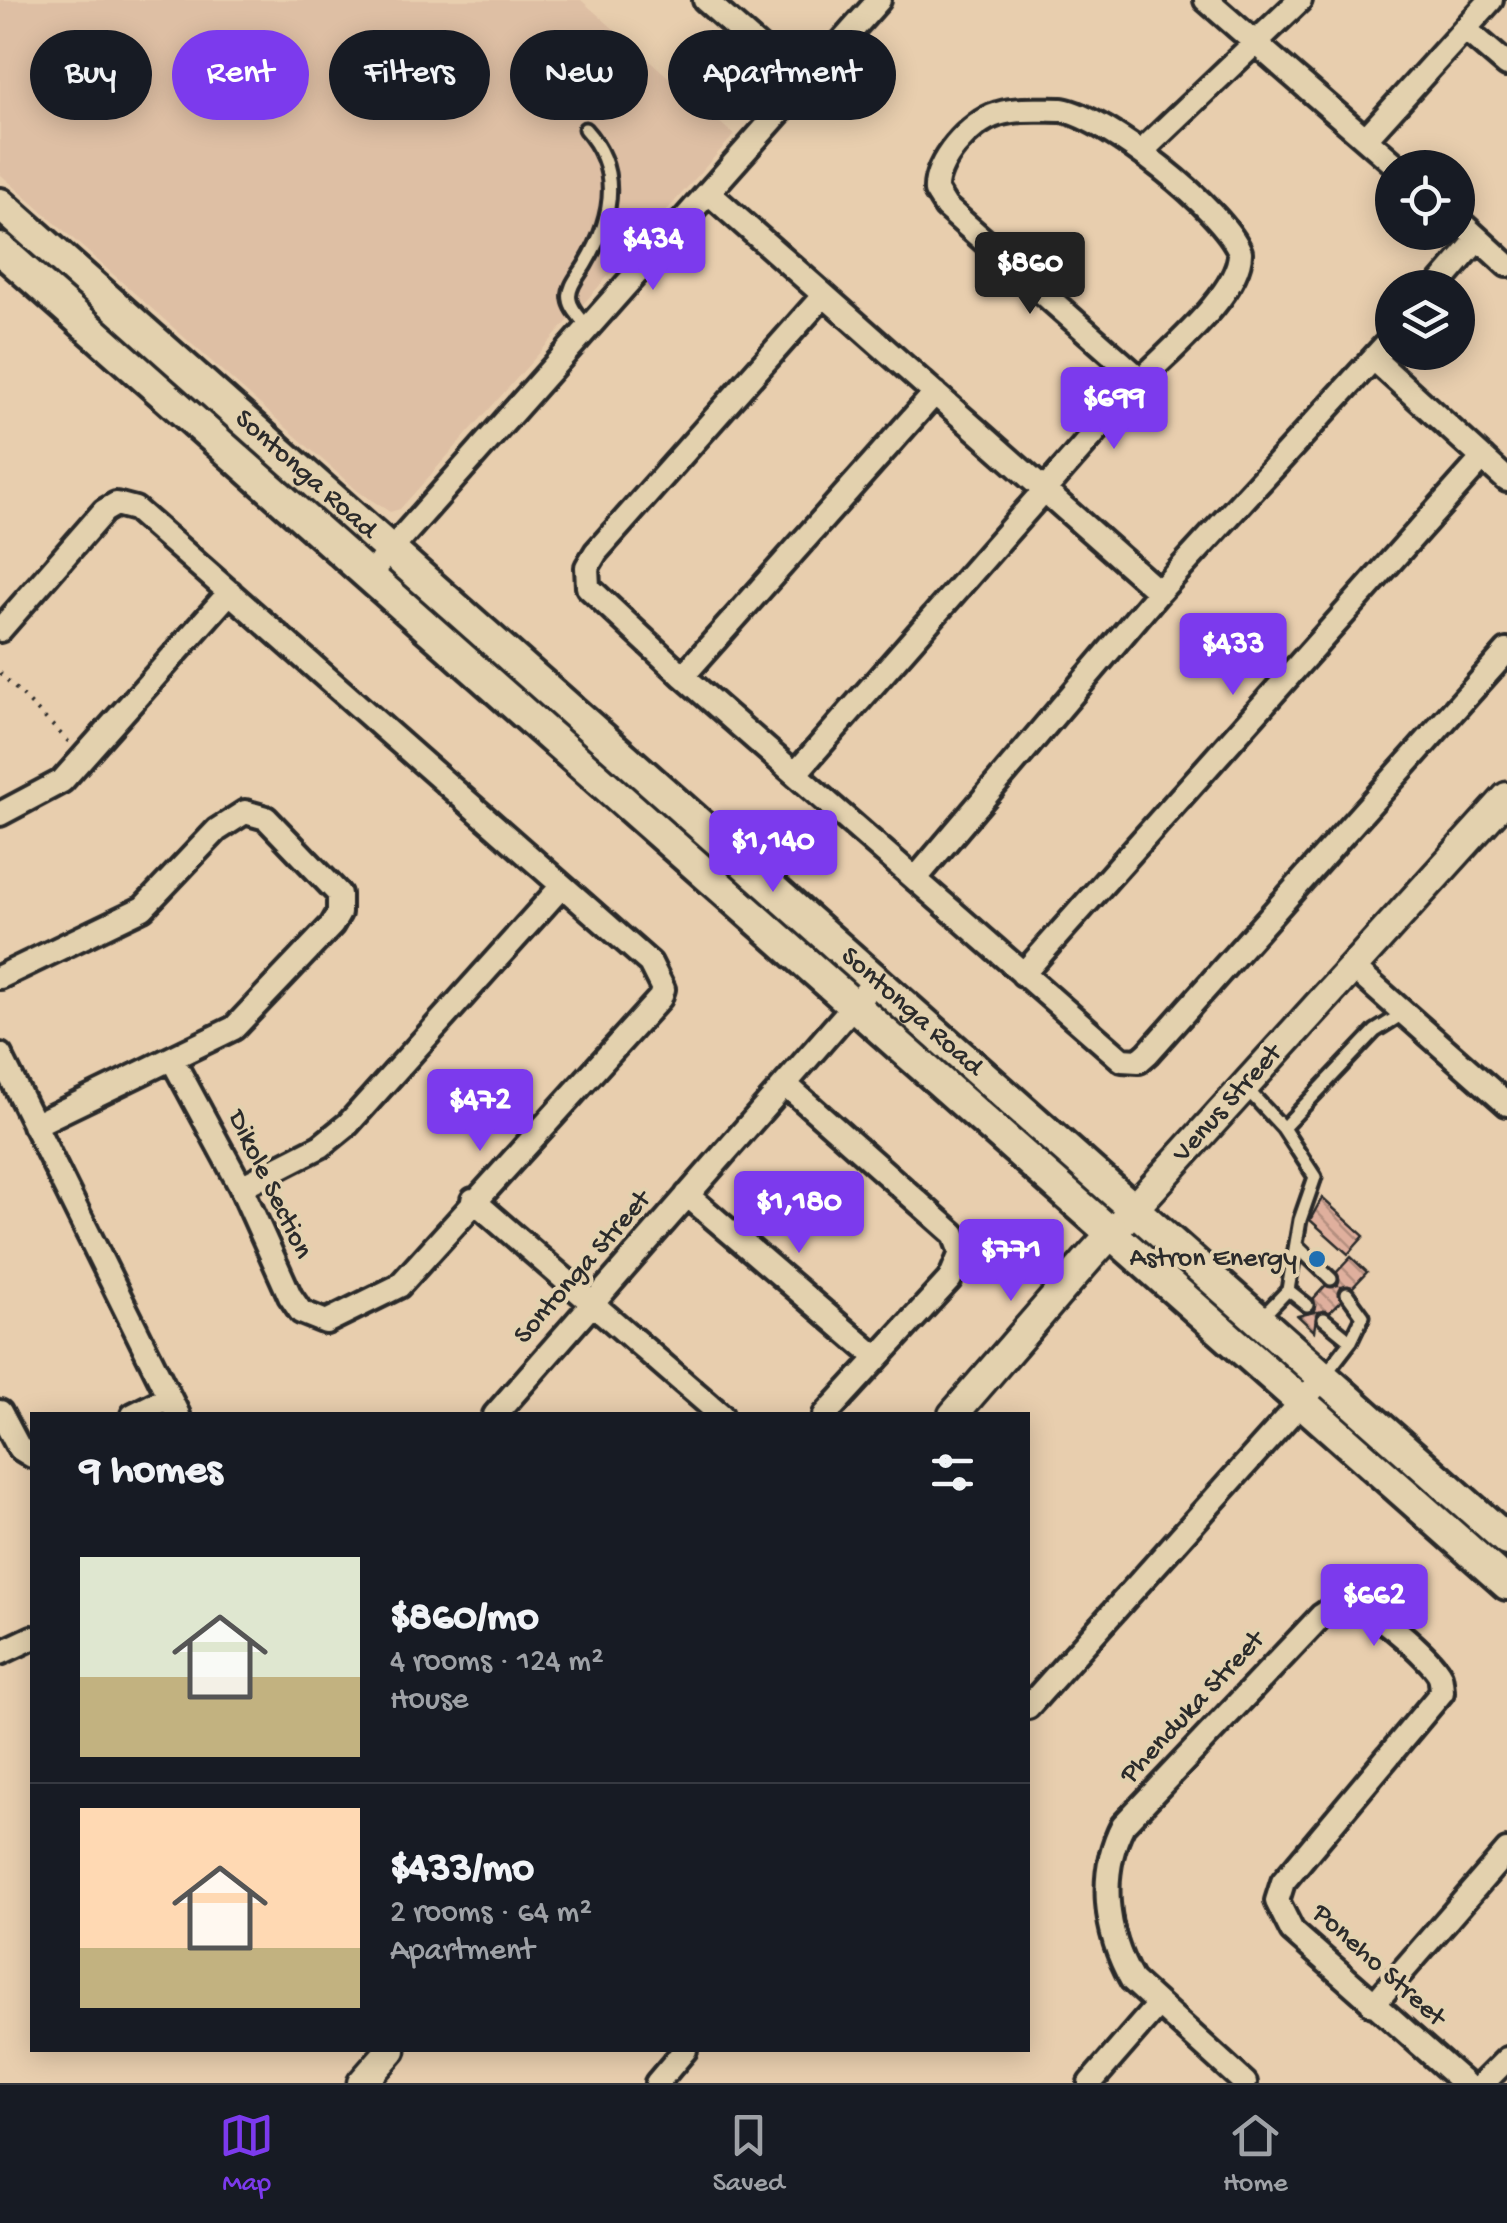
<!DOCTYPE html>
<html lang="en">
<head>
<meta charset="utf-8">
<style>
  :root { --surface:#171b24; --page:#242831; --text:#f1f3f6; --muted:#9ea1a6; --line:#363941; --accent:#7c3aed }
  body { margin:0; font-family:"Gochi Hand",sans-serif; background:var(--page); color:var(--text); height:100vh; display:flex; flex-direction:column; font-size:38px; white-space:nowrap }
  * { box-sizing:border-box; margin:0 }
  p { font-size:32px; color:var(--muted) }
  .icon { flex:none; width:55px; height:55px; fill:none; stroke:currentColor; stroke-width:2; stroke-linecap:round; stroke-linejoin:round }
  .map { position:relative; flex:1; overflow:hidden }
  .drawer { position:absolute; left:30px; top:1412px; width:1000px; height:640px; display:flex; flex-direction:column; background:var(--surface); border-radius:0px; box-shadow:0 5px 25px #0003 }
  .drawer>* { flex:none }
  .banner { position:absolute; left:30px; top:30px; width:1000px; height:90px; display:flex; gap:20px }
  .buttons { position:absolute; left:1375px; top:150px; display:grid; gap:20px }
  .buttons a { display:grid; place-items:center; width:100px; height:100px; border-radius:50%; background:var(--surface); box-shadow:0 5px 25px #0003; font-size:50px }
  .price { position:absolute; translate:-50% -85px; padding:0 22px; border-radius:10px; background:var(--accent); color:#fff; font-size:32px; line-height:65px; filter:drop-shadow(0 2px 5px #0008) }
  .price::after { content:''; position:absolute; left:50%; top:60px; width:30px; height:22px; margin-left:-15px; background:inherit; clip-path:polygon(0 0,100% 0,50% 100%) }
  .price.on { background:#222; color:#fff }
  ul { padding:0; list-style:none }
  li { display:flex; align-items:center; gap:30px; height:250px; padding:0 50px }
  li+li { border-top:2px solid var(--line) }
  li span { display:grid; place-items:center; flex:none; width:280px; height:200px; border-radius:0px; color:#555 }
  li>.icon { margin-inline-start:auto }
  span .icon { width:120px; height:120px; fill:#fffc; stroke-width:1 }
  li b { font-size:42px }
  h2 { display:flex; justify-content:space-between; align-items:center; height:120px; padding:0 50px; font-size:42px }
  .chip { padding:0 35px; border-radius:45px; background:var(--surface); box-shadow:0 5px 25px #0003; font-size:35px; line-height:90px }
  .chip.on { background:var(--accent); color:#fff }
  .tabs { display:flex; justify-content:space-around; align-items:center; height:140px; border-top:2px solid var(--line); background:var(--surface); font-size:28px; color:var(--muted) }
  .tabs a { display:grid; justify-items:center; gap:5px }
  .tabs .on { color:var(--accent) }
  .map>svg:first-child { display:block }
</style>
</head>
<body>
<div class="map">
<svg width="1507" height="2083" viewBox="0 0 1507 2083">
  <defs>
    <pattern id="building-back-hatch" width="6" height="6" patternUnits="userSpaceOnUse" patternTransform="scale(2.5)"><rect width="6" height="6" fill="#dfaf9d"/><path d="M-1 5l2 2M0 0l6 6M5-1l2 2" fill="none" stroke="#b58f80"/></pattern>
  </defs>
  <rect width="100%" height="100%" fill="#e8ceae"/>
  <filter id="ink" filterUnits="userSpaceOnUse"><feTurbulence type="fractalNoise" baseFrequency=".01" numOctaves="2"/><feDisplacementMap in="SourceGraphic" scale="20" xChannelSelector="R" yChannelSelector="G"/><feConvolveMatrix kernelMatrix="1 2 1 2 8 2 1 2 1" color-interpolation-filters="sRGB"/></filter>
  <g filter="url(#ink)">
    <path fill="#debfa4" d="M0,0H581L734,135L400,509L390,512L359,492L0,174Z"/>
    <path fill="url(#building-back-hatch)" stroke="#2b2b2b" stroke-width="2.5" d="M1322,1198L1364,1236L1348,1254L1310,1220Z
      M1351,1257L1367,1272L1353,1287H1341V1301L1330,1312H1317L1314,1331L1298,1316L1314,1312V1298L1325,1286L1338,1285L1337,1272Z"/>
    <g fill="none" stroke-linecap="round" stroke-linejoin="round">
      <defs>
        <path id="service" d="M585,129C623,171 612,220 585,265C579,275 567,288 570,300C571,309 582,319 587,327
          M1245,1087L1283,1128L1315,1177L1300,1220L1288,1290L1261,1318
          M1283,1128L1375,1031L1404,1013
          M1298,1247L1331,1279
          M1288,1290L1307,1305
          M1324,1319L1351,1341
          M1324,1376L1351,1341L1363,1316L1347,1294"/>
        <path id="minor" d="M705,0L803,86
          M1206,0L1399,168
          M1465,29L1507,65
          M1062,110C1107,118 1223,209 1240,252C1241,292 1169,351 1141,380L946,207L936,191C934,163 970,122 998,114C1017,108 1041,110 1062,110Z
          M1366,138L1491,0
          M1141,152L1300,0
          M709,193L1159,592
          M1458,220L1507,265
          M1436,288L1478,239
          M824,295L596,552L587,567L588,587L683,676L1122,1060L1139,1061L1148,1053L1507,651
          M1374,359L1507,480
          M380,562L879,0
          M0,630L104,511L116,504L135,509L650,963L663,989L660,998L399,1286L326,1322L301,1312L290,1296L241,1187L172,1059
          M683,676L935,393
          M795,774L1141,380
          M0,814L62,781L230,592
          M917,877L1159,592L1392,338
          M1351,966L1507,1104
          M1023,974L1483,458
          M0,977L143,908L217,830L245,812L266,818L339,894V913L332,925L234,1028L34,1125
          M0,1055L178,1415
          M785,1084L954,1234L961,1253L950,1279L825,1415
          M241,1187L321,1146L348,1124L562,886
          M687,1195L876,1357
          M473,1200L721,1415
          M0,1412L19,1448L32,1456
          M133,1415L169,1397
          M495,1415L876,980
          M0,1653L32,1638
          M1028,1707L1323,1378
          M1373,2005L1507,1851
          M657,2083L685,2050
          M1090,2083L1157,2006
          M1245,2083L1132,1980C1105,1933 1098,1873 1123,1825L1321,1616C1330,1610 1338,1602 1349,1602C1367,1602 1433,1659 1440,1676C1441,1679 1442,1690 1442,1692L1283,1882L1277,1901L1292,1931L1464,2083
          M1483,2083L1507,2059"/>
        <path id="tertiary" d="M953,1415L1089,1258L1507,797
          M362,2083L391,2050"/>
        <g id="secondary">
          <path id="s1" d="M0,204L1507,1540"/>
          <path d="M0,249L1507,1584"/>
        </g>
      </defs>
      <use href="#service" stroke="#2b2b2b" stroke-width="19"/>
      <use href="#minor" stroke="#2b2b2b" stroke-width="30"/>
      <use href="#tertiary" stroke="#2b2b2b" stroke-width="35"/>
      <use href="#secondary" stroke="#2b2b2b" stroke-width="38"/>
      <path stroke="#2b2b2b" stroke-width="4" stroke-dasharray="2.5 8" stroke-linecap="butt" d="M0,673L71,744"/>
      <use href="#service" stroke="#e3d1ae" stroke-width="11"/>
      <use href="#minor" stroke="#e3d1ae" stroke-width="22"/>
      <use href="#tertiary" stroke="#e3d1ae" stroke-width="28"/>
      <use href="#secondary" stroke="#e3d1ae" stroke-width="30"/>
    </g>
  </g>
  <circle fill="#1f6fb2" stroke="#e3d1ae" stroke-width="4" cx="1317" cy="1259" r="10"/>
  <g text-anchor="middle" dominant-baseline="central" stroke-width="8" stroke-linejoin="round" paint-order="stroke">
    <g font-size="28" fill="#2b2b2b" stroke="#e3d1ae">
      <text stroke="none"><textPath href="#s1" startOffset="408">Sontonga Road</textPath></text>
      <text stroke="none"><textPath href="#s1" startOffset="1218">Sontonga Road</textPath></text>
      <text transform="translate(1228 1104) rotate(-48)">Venus Street</text>
      <text transform="translate(269 1185) rotate(64)">Dikole Section</text>
      <text transform="translate(583 1268) rotate(-49)">Sontonga Street</text>
      <text transform="translate(1193 1708) rotate(-47)">Phenduka Street</text>
      <text transform="translate(1378 1966) rotate(42)">Poneho Street</text>
    </g>
    <g font-size="28" fill="#2b2b2b" stroke="#e3d1ae" text-anchor="end">
      <text x="1297" y="1259">Astron Energy</text>
    </g>
  </g>
</svg>
<div class="buttons">
<a><svg class="icon" aria-label="locate" viewBox="0 0 24 24"><circle cx="12" cy="12" r="6"/><path d="M12 2v4M12 18v4M2 12h4M18 12h4"/></svg></a>
<a><svg class="icon" aria-label="layers" viewBox="0 0 24 24"><path d="M12 4l9 5-9 5-9-5zM3 14l9 5 9-5"/></svg></a>
</div>
<b class="price" style="left:653px;top:293px">$434</b>
<b class="price on" style="left:1030px;top:317px">$860</b>
<b class="price" style="left:1114px;top:452px">$699</b>
<b class="price" style="left:1233px;top:698px">$433</b>
<b class="price" style="left:773px;top:895px">$1,140</b>
<b class="price" style="left:480px;top:1154px">$472</b>
<b class="price" style="left:799px;top:1256px">$1,180</b>
<b class="price" style="left:1011px;top:1304px">$771</b>
<b class="price" style="left:1374px;top:1649px">$662</b>
<div class="banner">
<a class="chip">Buy</a>
<a class="chip on">Rent</a>
<a class="chip">Filters</a>
<a class="chip">New</a>
<a class="chip">Apartment</a>
</div>
<section class="drawer">
<h2>9 homes<svg class="icon" aria-label="filters" viewBox="0 0 24 24"><path d="M4 7h16M4 17h16"/><circle cx="9" cy="7" r="2"/><circle cx="15" cy="17" r="2"/></svg></h2>
<ul>
<li><span style="background:linear-gradient(#dfe7d0 60%,#c2b280 0)"><svg class="icon" aria-label="home" viewBox="0 0 24 24"><path d="M3 11l9-7 9 7M6 9v11h12V9"/></svg></span><div><b>$860/mo</b><p>4 rooms · 124 m²</p><p>House</p></div></li>
<li><span style="background:linear-gradient(#ffd9b3 70%,#c2b280 0)"><svg class="icon" aria-label="home" viewBox="0 0 24 24"><path d="M3 11l9-7 9 7M6 9v11h12V9"/></svg></span><div><b>$433/mo</b><p>2 rooms · 64 m²</p><p>Apartment</p></div></li>
</ul>
</section>
</div>
<nav class="tabs">
<a class="on"><svg class="icon" aria-label="map" viewBox="0 0 24 24"><path d="M3 6l6-2 6 2 6-2v14l-6 2-6-2-6 2zM9 4v14M15 6v14"/></svg>Map</a>
<a><svg class="icon" aria-label="saved" viewBox="0 0 24 24"><path d="M7 4h10v16l-5-4-5 4z"/></svg>Saved</a>
<a><svg class="icon" aria-label="home" viewBox="0 0 24 24"><path d="M3 11l9-7 9 7M6 9v11h12V9"/></svg>Home</a>
</nav>
</body>
</html>
